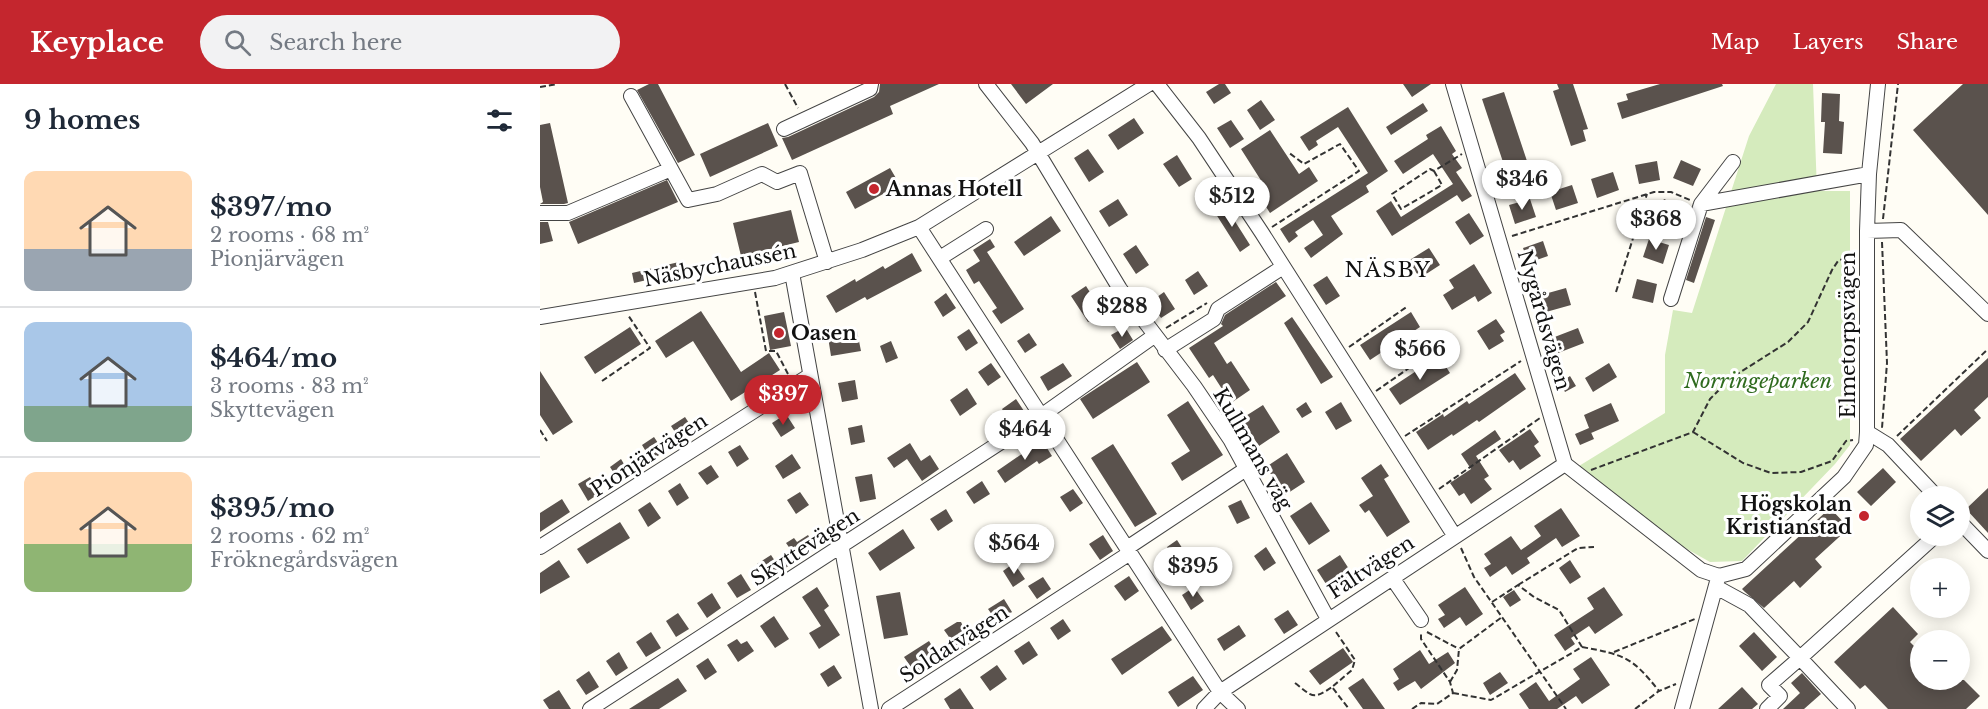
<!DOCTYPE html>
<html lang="en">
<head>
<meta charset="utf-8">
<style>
  :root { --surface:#fff; --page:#f2f2f3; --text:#1f2937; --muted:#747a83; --line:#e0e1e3; --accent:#c4262e }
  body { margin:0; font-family:"Libre Baskerville",serif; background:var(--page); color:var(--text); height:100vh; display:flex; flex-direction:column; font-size:22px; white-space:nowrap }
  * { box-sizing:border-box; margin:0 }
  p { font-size:20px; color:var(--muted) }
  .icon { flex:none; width:33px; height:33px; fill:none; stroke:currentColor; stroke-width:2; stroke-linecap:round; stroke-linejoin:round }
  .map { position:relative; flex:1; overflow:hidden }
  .drawer { display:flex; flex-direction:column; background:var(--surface); width:540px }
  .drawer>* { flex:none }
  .fabs { position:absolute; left:1370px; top:402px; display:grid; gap:12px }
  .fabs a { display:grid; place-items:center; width:60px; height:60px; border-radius:50%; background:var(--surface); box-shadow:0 3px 15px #0003; font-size:30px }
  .price { position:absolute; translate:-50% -51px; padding:0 14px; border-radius:21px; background:#fff; color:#222; font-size:20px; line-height:39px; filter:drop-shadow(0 2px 3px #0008) }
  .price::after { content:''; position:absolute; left:50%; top:36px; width:18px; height:14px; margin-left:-9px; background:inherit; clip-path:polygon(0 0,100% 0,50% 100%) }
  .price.selected { background:var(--accent); color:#fff }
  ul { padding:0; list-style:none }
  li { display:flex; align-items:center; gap:18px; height:150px; padding:0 24px }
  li+li { border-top:2px solid var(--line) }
  li span { display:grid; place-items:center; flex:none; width:168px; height:120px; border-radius:12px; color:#555 }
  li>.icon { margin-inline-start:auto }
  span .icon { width:72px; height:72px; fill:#fffc; stroke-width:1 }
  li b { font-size:26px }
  h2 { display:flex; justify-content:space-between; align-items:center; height:72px; padding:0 24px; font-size:26px }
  header { display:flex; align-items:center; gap:36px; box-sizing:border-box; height:84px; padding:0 30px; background:var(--accent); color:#fff }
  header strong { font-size:28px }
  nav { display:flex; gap:33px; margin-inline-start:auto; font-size:21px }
  .search { width:420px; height:54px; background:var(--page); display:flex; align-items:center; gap:15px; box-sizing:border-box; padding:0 21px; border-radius:33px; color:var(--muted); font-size:22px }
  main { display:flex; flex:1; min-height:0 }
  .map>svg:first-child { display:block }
</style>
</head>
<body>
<header>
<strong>Keyplace</strong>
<div class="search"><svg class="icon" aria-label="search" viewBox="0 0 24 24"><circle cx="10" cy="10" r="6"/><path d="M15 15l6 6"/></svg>Search here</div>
<nav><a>Map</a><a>Layers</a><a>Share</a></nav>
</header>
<main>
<section class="drawer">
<h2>9 homes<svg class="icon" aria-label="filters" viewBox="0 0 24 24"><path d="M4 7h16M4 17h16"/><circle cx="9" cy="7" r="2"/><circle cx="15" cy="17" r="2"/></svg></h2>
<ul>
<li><span style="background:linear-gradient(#ffd9b3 65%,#9aa5b1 0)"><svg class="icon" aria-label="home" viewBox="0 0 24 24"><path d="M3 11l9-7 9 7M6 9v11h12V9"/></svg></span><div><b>$397/mo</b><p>2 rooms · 68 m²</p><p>Pionjärvägen</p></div></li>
<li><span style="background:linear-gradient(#a9c7e8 70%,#7fa58c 0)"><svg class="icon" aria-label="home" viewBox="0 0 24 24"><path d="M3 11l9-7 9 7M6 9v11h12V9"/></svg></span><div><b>$464/mo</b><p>3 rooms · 83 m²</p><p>Skyttevägen</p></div></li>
<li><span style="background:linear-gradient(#ffd9b3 60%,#8fb573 0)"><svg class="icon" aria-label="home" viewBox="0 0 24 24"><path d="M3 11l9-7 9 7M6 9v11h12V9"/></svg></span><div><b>$395/mo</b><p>2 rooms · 62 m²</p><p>Fröknegårdsvägen</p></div></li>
</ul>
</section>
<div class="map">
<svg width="1448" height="625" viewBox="0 0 1448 625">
  <rect width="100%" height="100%" fill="#fffdf5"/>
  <path fill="#d5ebbd" d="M1236,0H1273L1277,107H1310V361L1295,380L1202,477L1170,478L1138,460L1039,382L1125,329V271L1133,226L1152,229L1209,52Z"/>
  <path fill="#5a524d" d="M109,0H118L155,71L138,79L97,6Z
    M340,0H399L350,22L353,30L252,76L242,54L248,53L334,13L339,8Z
    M471,0H513L486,20Z
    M679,0H685L691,9L674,20L666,8Z
    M863,0H891L872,13Z
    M1017,0H1033L1048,45L1043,46L1046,57L1031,62L1013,7L1019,5Z
    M1120,0H1182L1183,2L1082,35L1077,19L1088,16L1086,10Z
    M1423,0H1448V131L1373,46Z
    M964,8L988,80L966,87L942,15Z
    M1282,9L1300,10L1299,37L1304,38L1302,70L1283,69L1285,38H1281Z
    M721,16L735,36L720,46L707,26Z
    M883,19L888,27L851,51L846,43Z
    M808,23L848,87L826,102L829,108L791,132L803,150L771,174L764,164L783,151L773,136L755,148L758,152L749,159L740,145L828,89L798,43L776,57L778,61L769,67L760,53Z
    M594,34L604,49L578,66L568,51Z
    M691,36L704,55L690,64L677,44Z
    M10,39L28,119L24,120H0L3,118L0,103V41Z
    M228,39L238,62L170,93L160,70Z
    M901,42L916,67L912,70L922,84L916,88L932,112L922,118L917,111L852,152L836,127L851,117L861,133L913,100L893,70L863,90L854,77L888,55L886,51Z
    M730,46L759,90L769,83L778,97L730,129L721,115L729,109L701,65Z
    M548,65L564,88L549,98L534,74Z
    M637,71L652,95L639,103L623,80Z
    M1141,76L1161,85L1153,102L1133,94Z
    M1117,77L1120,96L1099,100L1095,81Z
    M350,84L360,101L315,125L306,108Z
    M1073,88L1079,106L1057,114L1051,95Z
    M127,96L138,118L38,160L29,138Z
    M1032,101L1038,119L1016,126L1010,108Z
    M578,115L588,131L569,143L559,127Z
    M990,115L996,133L975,140L969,121Z
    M1124,115L1144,124L1136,141L1116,132Z
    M684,120L710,161L700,168L674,127Z
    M251,126L259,158L201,172L193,139Z
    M929,129L944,152L930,161L915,138Z
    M511,132L521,147L484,172L474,158Z
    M1166,133L1175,136L1154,199L1146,196Z
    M0,138H8L13,157L0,160Z
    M450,155L455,163L447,168L484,225L461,240L452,227L457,224L439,197L434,200L426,186L440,177L433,166Z
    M1109,155L1129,161L1123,180L1103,173Z
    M1003,157L1008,172L988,179L983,164Z
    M596,161L609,181L596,190L583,170Z
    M889,164L900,181L880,194L868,177Z
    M372,169L382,187L327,216L325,213L296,229L286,212L315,195L316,198L343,182L345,185Z
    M139,178L141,188L94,199L92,189Z
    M934,180L952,209L938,218L935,212L912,226L903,211L914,204L909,196Z
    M658,187L668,202L654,211L645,196Z
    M787,192L800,212L786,221L773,201Z
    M1097,195L1117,200L1113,219L1092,214Z
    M736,198L746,212L674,259L687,280L691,277L710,306L691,319L673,291L669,294L649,264L683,242L681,240L685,231Z
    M546,202L563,229L548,238L531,212Z
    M1026,204L1031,221L1006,228L1001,211Z
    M624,208L635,225L621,234L610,218Z
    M406,209L416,224L403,233L394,218Z
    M161,227L201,288L229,269L240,286L191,317L153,257L126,274L115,257Z
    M244,228L251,262L230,266L224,232Z
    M871,228L880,243L830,276L820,261Z
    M752,233L793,293L781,300L744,239Z
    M956,235L965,248L960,251L964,257L949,266L937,247Z
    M90,243L101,260L55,290L44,273Z
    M585,243L593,256L580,265L571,251Z
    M1038,244L1044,259L1018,269L1012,254Z
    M429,245L438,259L426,267L417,253Z
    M317,247L321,267L291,272L288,253Z
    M489,249L497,261L485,269L477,257Z
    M351,257L358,274L346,279L340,262Z
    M899,272L910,289L860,321L849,305Z
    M1448,274V313L1434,326L1441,334L1421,352L1415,345L1381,377L1360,355Z
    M597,278L610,298L553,335L540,315Z
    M451,279L461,293L448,302L438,288Z
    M523,279L532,292L508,307L500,293Z
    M1069,279L1077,293L1053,308L1045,294Z
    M0,287L33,338L13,351L0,331Z
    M975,289L986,305L939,338L937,336L913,352L912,350L888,366L876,348L903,330L904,333L927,317L929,320Z
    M1030,292L1036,302L1025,308L1020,299Z
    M315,296L318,315L302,318L298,299Z
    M427,304L437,320L420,332L410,316Z
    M476,315L486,330L471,340L462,325Z
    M648,317L683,371L642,397L631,379L650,367L627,331Z
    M766,318L772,328L762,334L756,325Z
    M801,318L812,337L796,346L785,328Z
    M1071,319L1079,337L1051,349L1044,331Z
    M723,321L740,348L719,362L701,335Z
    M246,330L255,344L241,353L232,339Z
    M145,333L155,348L141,357L131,342Z
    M322,341L325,358L311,361L308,344Z
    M1049,344L1054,355L1040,361L1035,350Z
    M990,345L999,358L994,362L1001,372L980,386L973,376L969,379L959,366Z
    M955,346L961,355L936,372L949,392L944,395L952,405L931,420L924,409L919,412L910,399L931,385L921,370Z
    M114,353L124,368L111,376L102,361Z
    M502,356L512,372L499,380L497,377L465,399L457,387Z
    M370,359L381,377L390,371L399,385L382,397L367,375L354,384L347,374Z
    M573,360L617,430L595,443L551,374Z
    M200,361L209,375L197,383L188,368Z
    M747,369L765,398L745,411L726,383Z
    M252,370L261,384L243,395L235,382Z
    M81,375L90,390L79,397L70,383Z
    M841,380L849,392L844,395L870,438L847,453L829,426L825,429L819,421L833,412L821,394Z
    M171,381L179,393L167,401L158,389Z
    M1343,384L1356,398L1331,422L1317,408Z
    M332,390L336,415L320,418L315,393Z
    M50,393L60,409L48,417L38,400Z
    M442,397L450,410L434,420L426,408Z
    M140,399L149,414L137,422L128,407Z
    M1448,404V449L1426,425Z
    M533,405L543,419L530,428L520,413Z
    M260,408L269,421L256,430L247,416Z
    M22,415L30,428L0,448V429Z
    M701,416L710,434L697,440L688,422Z
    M110,418L121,434L108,443L98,426Z
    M771,418L790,447L769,461L750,432Z
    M1021,424L1040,452L1022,463L1016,454L987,474L990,479L972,491L966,482L950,493L944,484L951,480L944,470L971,452L981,466L1001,452L994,442Z
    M1290,424L1309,444L1275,475L1282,483L1260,504L1254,497L1224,524L1205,508L1202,505Z
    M406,425L413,437L398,447L390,435Z
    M80,438L90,454L47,480L37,465Z
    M363,445L375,464L340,487L328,469Z
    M268,451L276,464L227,496L217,480L231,471L235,477L251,466L246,459L254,454L257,458Z
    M563,451L573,467L560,476L549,460Z
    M637,456L648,473L638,480L627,463Z
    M726,463L736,479L724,487L714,472Z
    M800,471L818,499L795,514L777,486Z
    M19,476L30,493L0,510V489Z
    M1030,476L1041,493L1030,500L1019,484Z
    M474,479L485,495L473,503L463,487Z
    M201,490L211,506L197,514L187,499Z
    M589,492L599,507L585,517L574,502Z
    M503,493L511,505L497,515L488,502Z
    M277,503L289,522L284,526L300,551L279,565L269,549L281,542L262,513Z
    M654,503L664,517L651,526L642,511Z
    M925,503L943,530L926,542L920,533L904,544L898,535L905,531L898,521Z
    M1064,503L1083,531L1055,550L1049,542L1031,554L1035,560L1025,567L1014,551L1054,525L1047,514Z
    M974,506L981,516L970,523L963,513Z
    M360,508L368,551L344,555L336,512Z
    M172,509L181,524L167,534L157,519Z
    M464,515L472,528L457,538L448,525Z
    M1353,523L1378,550L1370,558L1380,568V596H1424L1440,612L1426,625H1348L1325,601L1320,605L1294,578Z
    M748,526L758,541L744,550L734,535Z
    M138,529L149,545L136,553L126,537Z
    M234,532L249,555L235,564L220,542Z
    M523,535L531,547L518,556L510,544Z
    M417,538H421L431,559L419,567L404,546Z
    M699,541L706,552L684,567L677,555Z
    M622,542L632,556L582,591L571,575Z
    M111,548L121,564L106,573L96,558Z
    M1214,548L1237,573L1222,587L1199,562Z
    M197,555L201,560L207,557L214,567L198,578L187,561Z
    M389,557L399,573L394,577L396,581L383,590L380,586L375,589L364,573Z
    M489,557L498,571L483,581L474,567Z
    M803,564L813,578L780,601L769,587Z
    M880,566L889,580L908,568L915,579L881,605L875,597L858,607L853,599L859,595L853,585Z
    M79,568L88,584L76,592L66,577Z
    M1051,573L1070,601L1042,620L1036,612L1017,625H989L979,610L996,598L1009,617L1040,595L1033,585Z
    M168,574L177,588L165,596L156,582Z
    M294,581L302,594L288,603L280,590Z
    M457,581L467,595L450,607L440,593Z
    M49,587L59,603L46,611L36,596Z
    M960,588L968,599L950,611L943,599Z
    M1262,589L1281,610L1264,625H1243L1260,609L1251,599Z
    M653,592L663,606L638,623L628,608Z
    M138,594L147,607L119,625H89Z
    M823,594L845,625H823L808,604Z
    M1202,603L1218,620L1212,625H1178Z
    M420,604L434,625H410L404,615Z
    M19,606L31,625H9L3,616Z"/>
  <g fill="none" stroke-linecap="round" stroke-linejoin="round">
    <defs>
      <path id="minor" d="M446,0L492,59L580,205L654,302L690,355L788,535
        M617,0L659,54L722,149L914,451
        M913,0L1025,380
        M91,12L148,116L177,110L222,90L237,98L260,89L287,178
        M244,45L330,5L331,0
        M1161,120L1329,90
        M0,129H28L131,85
        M379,143L680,608L698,625
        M1327,147L1361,146L1448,230
        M400,174L446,145
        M252,189L331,625
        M1131,215L1161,120L1193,78
        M0,233L235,194L322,166L379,143L609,0
        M625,266L674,235L678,225L743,183
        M1327,348L1348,361L1396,412
        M1025,380L1161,486L1179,492L1206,485L1304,393L1326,361L1327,348V147L1329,90L1338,0
        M1419,437L1448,467
        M0,463L269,292
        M587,464L706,385
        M853,495L881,536
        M1176,503L1209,521L1260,574L1395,452
        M50,625L501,332L614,252
        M349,625L590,469
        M664,625L680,608L1025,380
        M1142,625L1178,494
        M1227,625L1240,612L1229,601L1260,574L1308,625"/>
    </defs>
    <use href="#minor" stroke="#444" stroke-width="16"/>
    <path stroke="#333" stroke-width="2" stroke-dasharray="6 3" stroke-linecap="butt" d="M245,0L258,24
      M0,3L17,0
      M894,87L902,101L861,125L852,110L890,85L894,87L922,70
      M1343,135L1358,0
      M732,143L819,87L800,60L764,80L748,68
      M972,152L1114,108H1131L1150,116
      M1342,158L1347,279L1342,344
      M215,208L226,267H236L248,290
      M1076,208L1107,110
      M626,244L667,219
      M809,263L868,222
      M62,297L110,264L88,231
      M836,307L895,266
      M0,346L7,357
      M1153,348L1203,379L1231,389L1261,388L1292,377L1306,357L1313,356
      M865,352L981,277
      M1357,352L1448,265
      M1051,386L1153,348L1170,315L1191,294L1248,258L1268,238L1292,186L1298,177L1314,170
      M899,405L1000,334
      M921,464L934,493L1026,625
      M978,501L1038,464L1054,463
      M952,518L978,501L994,513L1019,526L1042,563
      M796,548L815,576L812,586L792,603L809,625
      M887,548L919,565
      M1074,568L1155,535
      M910,598L917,586L919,565L962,533
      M755,599C773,613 773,616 792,603
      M913,609L951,616L1042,563C1085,571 1092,573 1119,607
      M872,625L881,619L897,620L913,609L910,598L881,555V548
      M1095,625L1119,607L1136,600"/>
    <use href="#minor" stroke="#fff" stroke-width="14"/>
  </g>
  <g fill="#c4262e" stroke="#fff" stroke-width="2">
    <circle cx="334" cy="105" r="6"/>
    <circle cx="239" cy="249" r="6"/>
    <circle cx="1324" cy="432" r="6"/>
  </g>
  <g text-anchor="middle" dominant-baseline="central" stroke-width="6" stroke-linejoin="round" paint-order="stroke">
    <g font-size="20" font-weight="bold" fill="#111" stroke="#fff" text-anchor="start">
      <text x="346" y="105">Annas Hotell</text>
      <text x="251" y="249">Oasen</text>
      <text x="1312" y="420" text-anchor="end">Högskolan<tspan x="1312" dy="23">Kristianstad</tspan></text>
    </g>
    <g font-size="20" fill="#111" stroke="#fff">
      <text transform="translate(180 181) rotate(-11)">Näsbychaussén</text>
      <text transform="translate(1004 236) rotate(74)">Nygårdsvägen</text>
      <text transform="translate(1308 251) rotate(-90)">Elmetorpsvägen</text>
      <text transform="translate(713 365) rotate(60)">Kullmans väg</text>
      <text transform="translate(109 371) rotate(-33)">Pionjärvägen</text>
      <text transform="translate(265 463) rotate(-33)">Skyttevägen</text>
      <text transform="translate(831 483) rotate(-33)">Fältvägen</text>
      <text transform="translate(414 560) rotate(-33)">Soldatvägen</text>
    </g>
    <g font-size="20" font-style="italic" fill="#2f6b1f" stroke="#fff">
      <text x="1218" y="297">Norringeparken</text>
    </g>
    <g font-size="21" letter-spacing="1.5" fill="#111" stroke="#fff">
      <text x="848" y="186">NÄSBY</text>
    </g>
  </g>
</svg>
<div class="fabs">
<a><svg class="icon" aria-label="layers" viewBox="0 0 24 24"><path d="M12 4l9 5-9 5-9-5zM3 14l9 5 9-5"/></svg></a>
<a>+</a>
<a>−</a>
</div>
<b class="price" style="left:982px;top:127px">$346</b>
<b class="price" style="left:692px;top:144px">$512</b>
<b class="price" style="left:1116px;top:167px">$368</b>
<b class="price" style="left:582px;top:254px">$288</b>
<b class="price" style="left:880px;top:297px">$566</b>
<b class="price selected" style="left:243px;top:342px">$397</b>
<b class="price" style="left:485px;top:377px">$464</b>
<b class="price" style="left:474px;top:491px">$564</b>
<b class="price" style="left:653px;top:514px">$395</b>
</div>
</main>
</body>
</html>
